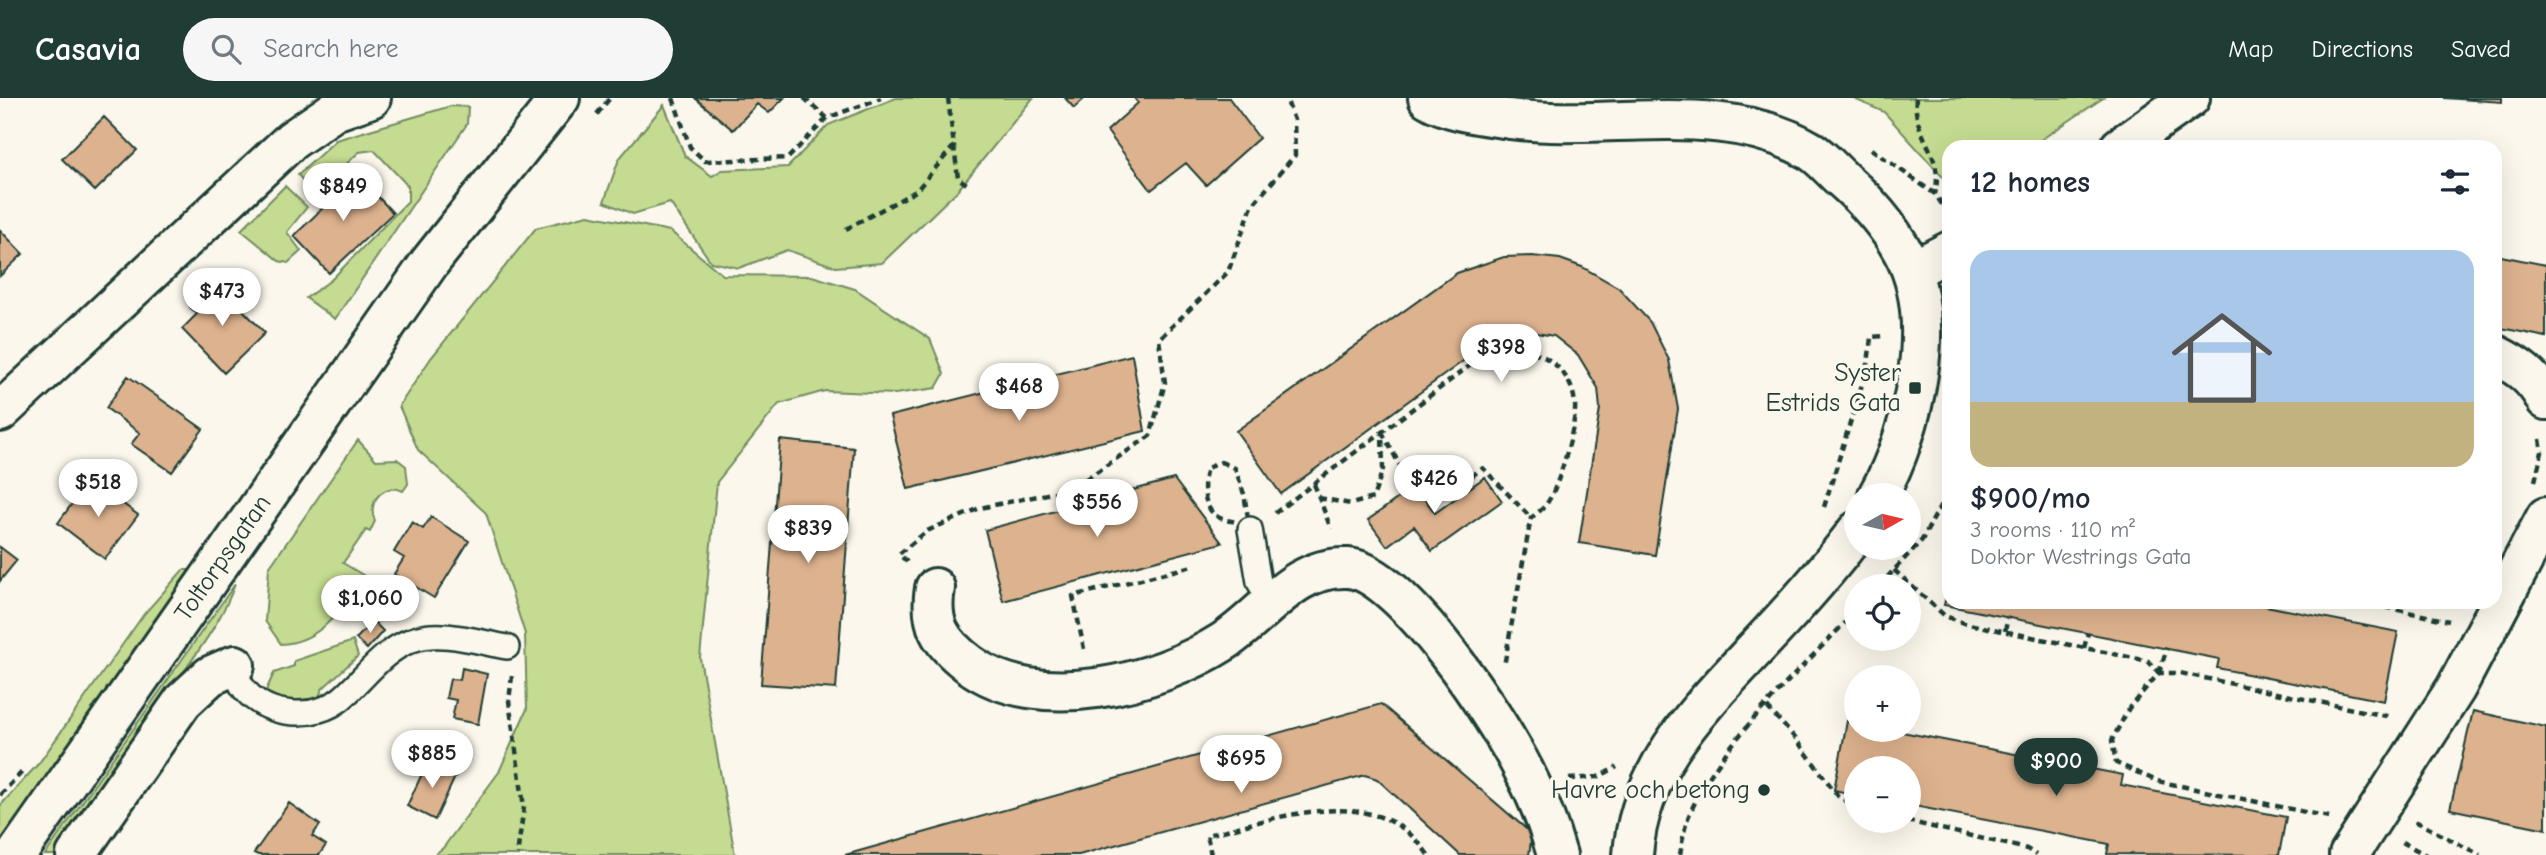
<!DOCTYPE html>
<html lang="en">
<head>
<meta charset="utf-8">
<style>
  :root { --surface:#fff; --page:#f6f6f7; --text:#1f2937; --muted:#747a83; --accent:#1f3d34 }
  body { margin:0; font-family:"Comic Neue",sans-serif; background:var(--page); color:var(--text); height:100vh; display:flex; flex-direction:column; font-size:26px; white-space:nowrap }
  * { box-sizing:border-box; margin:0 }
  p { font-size:23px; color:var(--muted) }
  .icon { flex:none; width:38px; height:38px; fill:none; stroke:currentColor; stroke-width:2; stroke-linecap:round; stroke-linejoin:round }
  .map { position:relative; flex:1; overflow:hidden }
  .details { position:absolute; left:1942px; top:42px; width:560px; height:469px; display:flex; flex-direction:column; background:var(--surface); border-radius:21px; box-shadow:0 7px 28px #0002 }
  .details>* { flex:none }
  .needle { width:46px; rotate:82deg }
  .tools { position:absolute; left:1844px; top:385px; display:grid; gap:14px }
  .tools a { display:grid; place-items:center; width:77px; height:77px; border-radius:50%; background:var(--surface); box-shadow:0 7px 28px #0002; font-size:35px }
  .price { position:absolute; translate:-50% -60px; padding:0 16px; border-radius:24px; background:#fff; color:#222; font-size:23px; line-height:46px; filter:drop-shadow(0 2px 4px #0008) }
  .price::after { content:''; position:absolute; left:50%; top:42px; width:21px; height:16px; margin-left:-10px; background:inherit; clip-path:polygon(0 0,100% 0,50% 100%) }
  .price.current { background:var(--accent); color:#fff }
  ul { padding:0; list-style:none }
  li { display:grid; align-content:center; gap:14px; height:371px; padding:0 28px }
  li span { display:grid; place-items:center; height:217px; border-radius:21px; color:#555 }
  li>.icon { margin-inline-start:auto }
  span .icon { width:126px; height:126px; fill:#fffc; stroke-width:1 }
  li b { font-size:30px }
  h2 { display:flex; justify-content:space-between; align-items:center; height:84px; padding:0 28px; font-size:30px }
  header { display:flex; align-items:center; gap:42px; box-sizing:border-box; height:98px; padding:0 35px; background:var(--accent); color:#fff }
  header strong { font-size:33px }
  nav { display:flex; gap:38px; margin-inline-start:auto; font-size:24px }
  .search { width:490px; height:63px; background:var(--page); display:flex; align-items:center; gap:18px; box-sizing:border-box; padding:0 24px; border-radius:38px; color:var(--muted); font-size:26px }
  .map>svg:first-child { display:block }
</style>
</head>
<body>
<header>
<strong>Casavia</strong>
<div class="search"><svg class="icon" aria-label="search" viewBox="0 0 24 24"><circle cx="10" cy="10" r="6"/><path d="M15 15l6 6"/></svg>Search here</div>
<nav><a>Map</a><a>Directions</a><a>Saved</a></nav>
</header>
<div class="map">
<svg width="2546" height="757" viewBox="0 0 2546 757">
  <rect width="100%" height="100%" fill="#fbf7ec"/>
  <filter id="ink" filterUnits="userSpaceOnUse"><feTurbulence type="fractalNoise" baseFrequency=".0143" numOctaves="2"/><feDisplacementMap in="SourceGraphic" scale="14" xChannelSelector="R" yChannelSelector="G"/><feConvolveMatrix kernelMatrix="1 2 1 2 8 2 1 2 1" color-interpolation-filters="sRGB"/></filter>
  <g filter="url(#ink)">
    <path fill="#c4db91" stroke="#728c62" stroke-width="2" d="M896,0H1033L958,92L882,165L836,169L787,152L739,170L711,164L670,105L633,116L604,104L619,61L664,7L685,58L712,78L722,72L788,69L828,27Z
      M1852,0H2103L2030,49H1950L1949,86L1884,14Z
      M451,8L468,9L467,26L335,221L306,200L331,182L408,103V88L374,52L359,54L315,96L298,77L336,42Z
      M285,88L307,109L287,134L301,153L288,165L279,163L241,132Z
      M588,117L670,133L723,177L812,178L855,191L930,241L944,276L936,290L895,296L825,293L779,306L717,384L700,560L735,757H434L443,750L499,674L527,611L525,536L486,415L418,352L399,308L431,260L536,130Z
      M358,342L376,362L397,361L406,368L408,386L403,393C384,383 366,405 375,423L370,434L366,432L343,465L366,479C342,508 323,544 281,546L265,523L269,470Z
      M183,472H188V475L0,747V708L39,665L144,516Z
      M235,486C222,524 192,561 169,595C131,649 93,703 56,757H45Z
      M353,543L358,558L322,591L317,604L291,606L264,597L274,575L294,568V563Z"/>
    <path fill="#ddb28e" stroke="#1f3d34" stroke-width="2" d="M695,0H784L769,15L757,6L733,32Z
      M1065,0H1085L1074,10Z
      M1134,0H1229L1259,40L1206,87L1186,65L1151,92L1107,33L1138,5Z
      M2444,0H2502V4Z
      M104,19L137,52L95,93L62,61Z
      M358,77L393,115L329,175L294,138L331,102L325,95L339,82L345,89Z
      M0,132L23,156L0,178Z
      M2496,157L2546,167V239L2496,229Z
      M1532,158L1560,161L1582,169L1619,190L1650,224L1669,262L1678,311L1655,457L1579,445L1600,311L1598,290L1578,257L1554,238L1536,235L1502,238L1485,247L1281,396L1236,333L1457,175L1504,159Z
      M216,184L265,235L224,275L182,231L197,216L190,209Z
      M1132,257L1145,333L908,391L890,318Z
      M128,278L203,331L172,374L131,346L140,335L106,310Z
      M780,342L854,350L836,591L761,586Z
      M1485,379L1502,403L1432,453L1414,428L1387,448L1368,422L1415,388L1435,415Z
      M90,381L138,417L105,461L58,425Z
      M1174,381L1222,445L1003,503L985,432Z
      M431,419L469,443L434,500L394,476L404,460L394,454L412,424L423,431Z
      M0,449L17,462L0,483Z
      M1950,481V504H2246L2398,534L2384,603L2217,570L2219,561L1944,507Z
      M373,523L383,533L367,551L356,541Z
      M462,570L487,576L478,626L452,621L456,602L446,600L450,581L460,582Z
      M1381,606L1532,736L1529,757H1460L1377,681L1365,677L1079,757H845Z
      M2473,613L2546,629V731L2450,711Z
      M1847,623L1857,625V632H1892L2123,677L2121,687L2286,719L2279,757L2107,756L2109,746L1909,707V670H1857V697L1834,692Z
      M428,663L456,677L435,722L407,708Z
      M289,705L320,727L312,738L326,747L319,757H258L254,755Z"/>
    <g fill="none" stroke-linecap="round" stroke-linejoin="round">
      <defs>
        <path id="service" d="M1250,431L1259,484L1271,505
          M235,567C237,575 239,586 245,592C267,619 315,623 342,600C365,580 382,553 412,542C440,531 478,544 507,549"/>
        <path id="minor" d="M2120,49L2190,0
          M1913,172L1950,153
          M2496,257C2518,268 2534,279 2546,302
          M0,314L292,42L334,13L371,0
          M935,490C929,526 940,544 969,566C1038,617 1157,586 1223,544C1264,518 1294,467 1348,470C1402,473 1501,626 1524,673C1538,700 1549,728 1557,757
          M76,757L183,603L210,578L235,567
          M2349,757L2456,590L2546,419"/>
        <path id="tertiary" d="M1428,0C1450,14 1484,17 1510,21C1608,34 1721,0 1811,53C1822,60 1832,72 1842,81C1866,102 1887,125 1903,154C1940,221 1914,333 1878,397
          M16,757L430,164L560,0
          M1633,757C1639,668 1702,608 1759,547C1794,510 1827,474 1857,433"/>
      </defs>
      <use href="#service" stroke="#1f3d34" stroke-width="28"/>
      <use href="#minor" stroke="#1f3d34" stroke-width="44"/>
      <use href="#tertiary" stroke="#1f3d34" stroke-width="44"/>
      <path stroke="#1f3d34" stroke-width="4.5" stroke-dasharray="7 5" stroke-linecap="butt" d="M673,0L690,49L705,63L788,60L827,20
        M804,0L827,20L881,0
        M948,0L958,80L968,87
        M1916,0C1912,40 1945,54 1935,96
        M597,16L610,0
        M1871,51L1935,96L1947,114
        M846,131L916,93L954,48
        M1382,334L1405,377L1436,403L1483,370L1531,420
        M1221,364L1235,370L1244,396L1250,431C1236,421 1233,425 1220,420C1202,412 1202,386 1207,370Z
        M1410,380C1422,374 1427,359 1442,358
        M2535,383L2542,354L2540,341
        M1314,386L1331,431
        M1319,400L1351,406L1373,400L1383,371L1382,335
        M1824,409L1868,267L1871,239L1884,238
        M1275,415L1485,256C1522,240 1571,261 1575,306C1577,325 1559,389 1547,405C1543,411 1536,416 1531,420L1504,568
        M907,464L899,456L927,433L980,410L1071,391L1150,338L1165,285L1159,241L1228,174L1252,108L1295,57L1294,22L1286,0
        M1894,472L1945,518L1964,525L2148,563L2159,575
        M1879,488L1922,442L1950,390
        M2362,504L2449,523
        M2005,533L2008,519
        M2084,550L2088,535
        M1084,551L1073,498L1193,468
        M2159,575L2167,550
        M512,578L509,603L524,709L517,757
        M1767,609L1796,641L1838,698L1857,710
        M1569,681L1598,679L1617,669
        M0,697L25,671
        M2329,719L2157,683L2116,665L2112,642L2129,610L2159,575H2180L2391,619
        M1907,723L2027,751L2036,757
        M2415,723L2480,757
        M2402,744L2426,757
        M1211,757L1207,737C1278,720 1379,682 1428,757
        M1680,757C1682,745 1684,731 1688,720C1717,646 1803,570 1857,512"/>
      <use href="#service" stroke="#fbf7ec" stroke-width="23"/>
      <use href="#minor" stroke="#fbf7ec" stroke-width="38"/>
      <use href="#tertiary" stroke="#fbf7ec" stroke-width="38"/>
    </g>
  </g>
  <g fill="#1f3d34" stroke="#fbf7ec" stroke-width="2.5">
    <rect x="1908" y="283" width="14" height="14" rx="3.5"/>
    <circle cx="1764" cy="692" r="7"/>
  </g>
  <g text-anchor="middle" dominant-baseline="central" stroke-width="7" stroke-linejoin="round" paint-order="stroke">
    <g font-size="26" fill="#1f3d34" stroke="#fbf7ec" text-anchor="end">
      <text x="1901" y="275">Syster<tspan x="1901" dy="30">Estrids Gata</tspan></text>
      <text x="1750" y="692">Havre och betong</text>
    </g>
    <g font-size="26" fill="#1f3d34" stroke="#fbf7ec">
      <text transform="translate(223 460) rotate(-55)">Toltorpsgatan</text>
    </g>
  </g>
</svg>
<div class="tools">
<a><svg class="needle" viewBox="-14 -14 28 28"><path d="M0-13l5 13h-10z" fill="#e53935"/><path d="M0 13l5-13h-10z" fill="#747a83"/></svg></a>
<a><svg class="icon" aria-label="locate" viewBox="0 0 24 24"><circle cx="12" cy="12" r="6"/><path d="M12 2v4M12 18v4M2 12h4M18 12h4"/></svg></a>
<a>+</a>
<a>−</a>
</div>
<b class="price" style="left:343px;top:125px">$849</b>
<b class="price" style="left:222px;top:230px">$473</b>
<b class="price" style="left:1501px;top:286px">$398</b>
<b class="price" style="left:1019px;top:325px">$468</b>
<b class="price" style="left:1434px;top:417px">$426</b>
<b class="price" style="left:98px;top:421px">$518</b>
<b class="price" style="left:1097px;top:441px">$556</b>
<b class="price" style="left:808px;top:467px">$839</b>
<b class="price" style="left:370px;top:537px">$1,060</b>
<b class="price" style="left:432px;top:692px">$885</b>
<b class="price" style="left:1241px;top:697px">$695</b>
<b class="price current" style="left:2056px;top:700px">$900</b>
<section class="details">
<h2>12 homes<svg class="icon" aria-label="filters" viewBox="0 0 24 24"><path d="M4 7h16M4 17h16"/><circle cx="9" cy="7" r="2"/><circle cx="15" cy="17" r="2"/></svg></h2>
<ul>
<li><span style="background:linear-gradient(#a9c7e8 70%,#c2b280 0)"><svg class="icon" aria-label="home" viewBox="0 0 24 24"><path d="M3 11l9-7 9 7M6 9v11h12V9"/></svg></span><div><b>$900/mo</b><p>3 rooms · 110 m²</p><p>Doktor Westrings Gata</p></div></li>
</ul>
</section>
</div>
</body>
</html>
